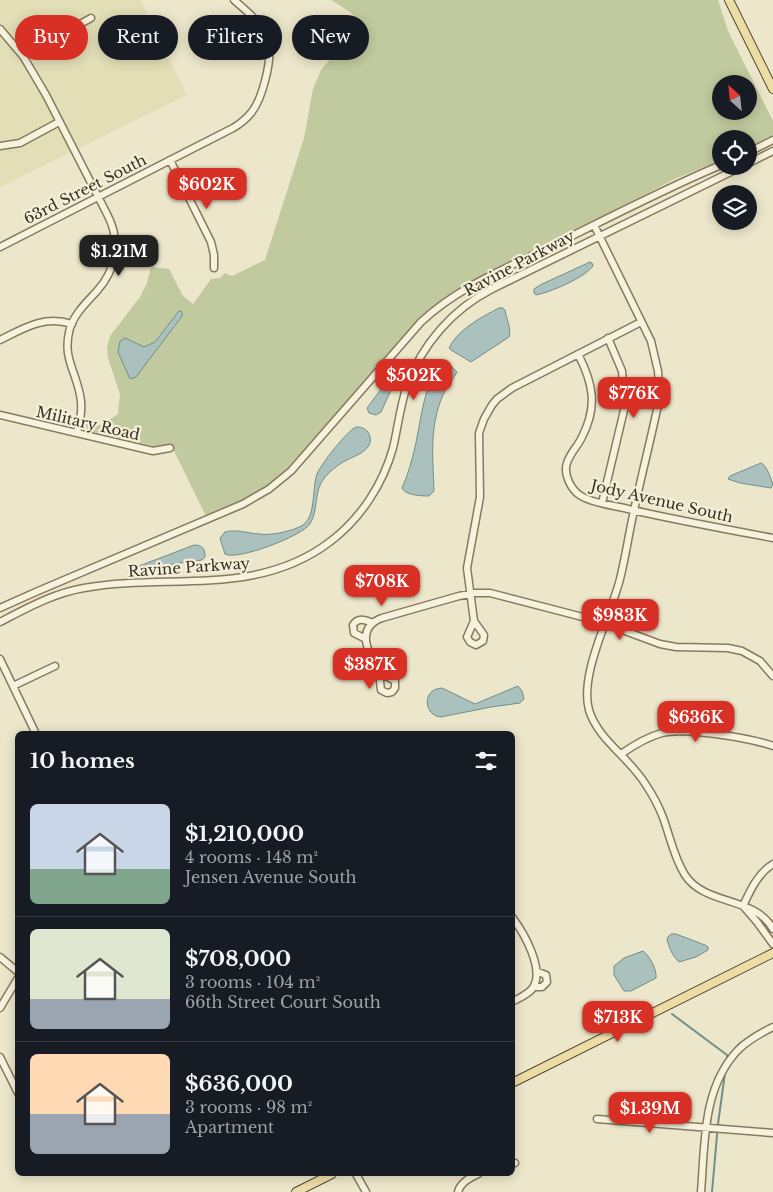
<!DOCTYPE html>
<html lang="en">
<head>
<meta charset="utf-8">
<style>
  :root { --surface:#171b24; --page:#20242c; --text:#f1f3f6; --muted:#9ea1a6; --line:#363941; --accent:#d93025 }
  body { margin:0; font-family:"Libre Baskerville",serif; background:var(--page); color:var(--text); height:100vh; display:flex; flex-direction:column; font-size:19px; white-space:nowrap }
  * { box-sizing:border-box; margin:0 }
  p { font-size:16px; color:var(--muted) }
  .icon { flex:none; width:28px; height:28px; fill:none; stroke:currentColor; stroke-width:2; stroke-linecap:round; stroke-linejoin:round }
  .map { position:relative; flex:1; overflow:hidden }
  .sheet { position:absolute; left:15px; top:731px; width:500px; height:445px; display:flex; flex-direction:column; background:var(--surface); border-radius:8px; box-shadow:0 2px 12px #0003 }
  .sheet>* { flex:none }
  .hud { position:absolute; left:15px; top:15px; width:500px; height:45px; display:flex; gap:10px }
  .needle { width:32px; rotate:333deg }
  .controls { position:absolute; left:712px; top:75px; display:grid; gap:10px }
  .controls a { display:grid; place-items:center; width:45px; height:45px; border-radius:50%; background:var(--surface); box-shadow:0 2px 12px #0003; font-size:25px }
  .price { position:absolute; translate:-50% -42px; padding:0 11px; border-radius:10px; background:var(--accent); color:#fff; font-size:16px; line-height:32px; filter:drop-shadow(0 1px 2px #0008) }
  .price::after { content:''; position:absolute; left:50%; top:30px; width:15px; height:11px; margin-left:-8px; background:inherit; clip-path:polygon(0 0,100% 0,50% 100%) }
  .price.on { background:#222; color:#fff }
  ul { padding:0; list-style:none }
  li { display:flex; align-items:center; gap:15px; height:125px; padding:0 15px }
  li+li { border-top:1px solid var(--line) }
  li span { display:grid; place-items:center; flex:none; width:140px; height:100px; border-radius:8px; color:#555 }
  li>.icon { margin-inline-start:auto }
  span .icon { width:60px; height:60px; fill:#fffc; stroke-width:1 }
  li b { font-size:21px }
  h2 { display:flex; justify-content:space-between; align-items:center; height:60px; padding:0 15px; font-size:21px }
  .tag { padding:0 18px; border-radius:22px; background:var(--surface); box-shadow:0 2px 12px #0003; font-size:18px; line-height:45px }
  .tag.on { background:var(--accent); color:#fff }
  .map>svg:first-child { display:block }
</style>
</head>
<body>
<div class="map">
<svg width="773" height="1192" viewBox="0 0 773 1192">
  <rect width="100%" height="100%" fill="#ece6ca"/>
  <path fill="#e2dfb7" d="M0,0H140L187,95L0,187Z"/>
  <path fill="#c0ca9e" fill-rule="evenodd" d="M331,0H718L728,31L773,121V137H768L749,147V139H721V160L675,179L466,285L444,298L425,314L299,457L278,478L255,494L206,516L174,451L90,431L84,428V422L101,425L118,414L120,394L108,358L107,347L110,336L140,297L147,283L151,267L169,269L183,296L193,304L211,279L220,278L225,273L232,276L265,260L304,138L313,89L321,70L355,30V17L350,12ZM721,84H749V111H721Z"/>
  <path fill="#aac1bd" stroke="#718f8b" d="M590,262L592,263L593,266C584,278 551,292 536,295L534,293V289L540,285Z
    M499,308H503L505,310C506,318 512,330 509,337L471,362L451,350L449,348C458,329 482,317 499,308Z
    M179,311L182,312V316L136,377L130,379L118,352L120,341L125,338L144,347L155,342Z
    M443,363L450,365L457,372C453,380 446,387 443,395C429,427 433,457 434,491L429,496C420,496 405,495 402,488C408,475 412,460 415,447C420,427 425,374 443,363Z
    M399,365H401V368L381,412L376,415L369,413L367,408Z
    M356,427C362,427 367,429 369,434C376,451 353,456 343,462C337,466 330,471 325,477C313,491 319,509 310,524C302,536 237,561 225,554L220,538L225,532C236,529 247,533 259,534C270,536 294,531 303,525C316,516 312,488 317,474C321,464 347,431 356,427Z
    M761,463C767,466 770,477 773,484L771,488L740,483L728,479L730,476Z
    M194,545C203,545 205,549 205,557L202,560L138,569L134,568Z
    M518,686L522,691L524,699L520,703L491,707L441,717C424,716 421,689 442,688L475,704Z
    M671,934H676L705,945L708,947V950L696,957L679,962C673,957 668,946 667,938Z
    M643,951C650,956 657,970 656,978L631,991H624L614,975V966L624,958Z"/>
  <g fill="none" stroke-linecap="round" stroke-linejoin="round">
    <path stroke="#718f8b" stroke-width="2" d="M672,1014L727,1055V1061
      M712,1192L718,1124L725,1073"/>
    <defs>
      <path id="minor" d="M0,29L23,56L46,95L108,216C121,242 116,270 97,291C87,302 75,313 70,328C62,357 75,369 80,395C83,408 80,421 77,433
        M23,56L91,18
        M0,146L20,143L59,122
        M749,152L773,140
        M170,160L211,242L214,255V268
        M749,163L773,151
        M594,225L651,341L658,371L659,387L658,405C650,443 640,481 632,520C628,539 625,559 620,579C611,615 579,674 589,710C598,740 630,758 646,785C652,794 658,805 662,815C670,835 673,856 685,875C705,906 755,896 773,929
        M0,247L233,128C240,124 246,119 251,113C262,100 273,59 268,42C263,24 248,12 234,0
        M0,340C24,328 44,315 72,324
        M578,354C593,383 598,406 582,437C578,446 570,453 567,463C563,474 571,490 581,496C594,504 613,505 628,509C676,520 725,529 773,538
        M0,415L153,451L170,448
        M602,503L625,406L622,371L608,338
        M0,608L38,591L243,504L269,489L291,471L421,322C458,287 507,268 552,246C608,218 664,189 721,165
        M474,621L467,568L480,497L479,433L484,419L492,405L497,399L512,388L641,322
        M474,621L484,635L483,641L476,645L470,642L467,637Z
        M0,622C27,608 54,593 84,588C169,573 257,598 331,541C361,518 383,484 393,448C398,427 400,406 407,386C422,344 453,309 492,289L743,166
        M366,639L354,633L353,625C358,617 365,620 373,623
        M0,659L36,734
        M379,672C369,655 354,628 382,618L459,596L474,593H490L598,621L660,644L676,647L728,648L742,651L760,661L773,676
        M379,672L395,681V688L392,692L387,693L381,690Z
        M13,686L55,666
        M621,754C634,745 647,737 662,733C685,727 750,738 773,746
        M743,906C750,891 758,873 773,864
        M744,907L757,922L773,944
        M512,917C524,933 546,971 532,989C527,995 519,998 512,1002
        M0,957L18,972
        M534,987H542L547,982L546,975L538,972
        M0,1008L18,978
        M0,1057L18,1093
        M597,1119L773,1133
        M512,1163H515
        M356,1174L366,1192
        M458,1192C460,1183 471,1177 478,1174
        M701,1192C705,1144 702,1088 738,1050C748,1040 761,1033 773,1027"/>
      <path id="major" d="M729,0L773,89
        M512,1083L773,953
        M296,1192L332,1174"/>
    </defs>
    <use href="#minor" stroke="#88795f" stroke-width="9"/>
    <use href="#major" stroke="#564733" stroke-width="10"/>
    <use href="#minor" stroke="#f7f2dd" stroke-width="6"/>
    <use href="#major" stroke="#ecdda5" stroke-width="8"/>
  </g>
  <g text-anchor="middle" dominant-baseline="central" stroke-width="4.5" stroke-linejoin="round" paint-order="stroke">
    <g font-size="15" fill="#393022" stroke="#f4efd9">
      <text transform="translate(85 189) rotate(-27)">63rd Street South</text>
      <text transform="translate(519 263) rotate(-28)">Ravine Parkway</text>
      <text transform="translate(88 423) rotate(13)">Military Road</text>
      <text transform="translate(662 501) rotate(13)">Jody Avenue South</text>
      <text transform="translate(189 567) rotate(-4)">Ravine Parkway</text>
    </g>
  </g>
</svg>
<div class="controls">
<a><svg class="needle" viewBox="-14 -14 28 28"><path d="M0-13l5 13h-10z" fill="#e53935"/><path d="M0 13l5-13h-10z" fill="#9ea1a6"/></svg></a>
<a><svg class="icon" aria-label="locate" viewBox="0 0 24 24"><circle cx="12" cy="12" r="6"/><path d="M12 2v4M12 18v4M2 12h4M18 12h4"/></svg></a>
<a><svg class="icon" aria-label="layers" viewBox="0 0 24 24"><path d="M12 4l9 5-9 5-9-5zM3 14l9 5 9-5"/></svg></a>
</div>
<b class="price" style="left:207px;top:210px">$602K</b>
<b class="price on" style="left:119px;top:277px">$1.21M</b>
<b class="price" style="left:414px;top:401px">$502K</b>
<b class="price" style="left:634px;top:419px">$776K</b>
<b class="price" style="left:382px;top:607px">$708K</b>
<b class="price" style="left:620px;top:641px">$983K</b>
<b class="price" style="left:370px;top:690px">$387K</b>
<b class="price" style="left:696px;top:743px">$636K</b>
<b class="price" style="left:618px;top:1043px">$713K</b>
<b class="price" style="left:650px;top:1134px">$1.39M</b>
<div class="hud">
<a class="tag on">Buy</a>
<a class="tag">Rent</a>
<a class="tag">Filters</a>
<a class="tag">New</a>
</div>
<section class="sheet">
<h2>10 homes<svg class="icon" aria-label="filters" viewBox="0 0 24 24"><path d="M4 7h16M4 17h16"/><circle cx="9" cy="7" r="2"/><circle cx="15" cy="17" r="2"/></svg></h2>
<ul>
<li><span style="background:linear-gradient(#c9d6e8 65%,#7fa58c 0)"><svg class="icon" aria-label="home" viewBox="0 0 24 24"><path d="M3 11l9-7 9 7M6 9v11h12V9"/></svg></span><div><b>$1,210,000</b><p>4 rooms · 148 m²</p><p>Jensen Avenue South</p></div></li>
<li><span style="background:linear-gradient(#dfe7d0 70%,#9aa5b1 0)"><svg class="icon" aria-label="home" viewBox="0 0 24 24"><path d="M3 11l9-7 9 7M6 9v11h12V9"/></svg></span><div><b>$708,000</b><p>3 rooms · 104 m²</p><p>66th Street Court South</p></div></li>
<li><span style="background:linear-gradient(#ffd9b3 60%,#9aa5b1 0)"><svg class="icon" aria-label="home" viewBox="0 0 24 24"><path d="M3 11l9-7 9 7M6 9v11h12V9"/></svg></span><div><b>$636,000</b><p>3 rooms · 98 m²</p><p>Apartment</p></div></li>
</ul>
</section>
</div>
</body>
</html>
